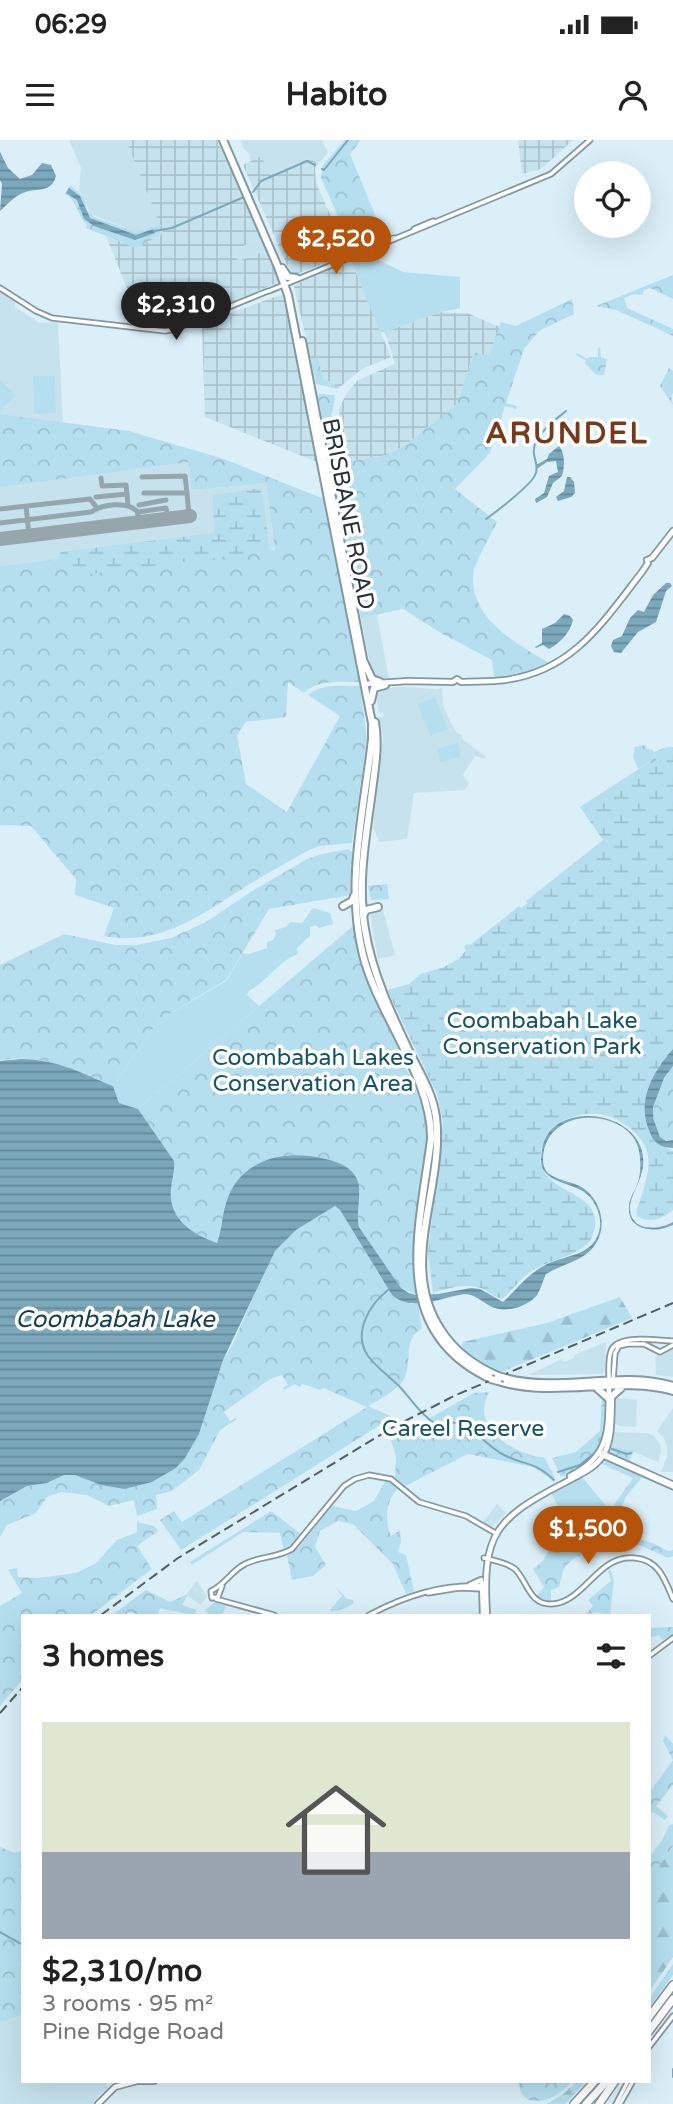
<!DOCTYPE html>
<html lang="en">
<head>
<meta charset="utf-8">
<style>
  :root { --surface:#fff; --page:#f2f2f2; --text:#222; --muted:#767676; --accent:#b45309 }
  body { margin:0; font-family:"Varela Round",sans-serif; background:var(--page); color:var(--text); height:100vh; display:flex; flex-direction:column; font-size:26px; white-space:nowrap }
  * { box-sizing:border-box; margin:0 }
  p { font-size:23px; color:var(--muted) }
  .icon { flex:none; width:38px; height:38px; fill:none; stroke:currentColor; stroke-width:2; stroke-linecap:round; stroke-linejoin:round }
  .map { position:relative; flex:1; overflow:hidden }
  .panel { position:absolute; left:21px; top:1474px; width:630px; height:469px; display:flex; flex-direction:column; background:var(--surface); border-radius:0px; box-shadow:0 7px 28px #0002 }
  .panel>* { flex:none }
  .fabs { position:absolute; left:574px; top:21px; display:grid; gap:14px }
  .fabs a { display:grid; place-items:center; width:77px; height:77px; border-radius:50%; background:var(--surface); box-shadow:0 7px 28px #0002; font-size:35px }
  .price { position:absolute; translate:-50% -60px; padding:0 16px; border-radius:24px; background:var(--accent); color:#fff; font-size:23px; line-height:46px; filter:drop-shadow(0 2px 4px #0008) }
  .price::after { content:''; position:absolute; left:50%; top:42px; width:21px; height:16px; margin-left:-10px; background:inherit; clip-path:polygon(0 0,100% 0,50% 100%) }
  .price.active { background:#222; color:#fff }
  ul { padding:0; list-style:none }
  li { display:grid; align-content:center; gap:14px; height:371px; padding:0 21px }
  li span { display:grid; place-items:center; height:217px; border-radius:0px; color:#555 }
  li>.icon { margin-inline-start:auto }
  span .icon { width:126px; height:126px; fill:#fffc; stroke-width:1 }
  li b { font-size:30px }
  h2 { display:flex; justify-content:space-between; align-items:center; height:84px; padding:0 21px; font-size:30px }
  .status { display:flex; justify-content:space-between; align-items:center; height:49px; padding:0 35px; background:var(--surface); direction:ltr }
  .status svg { height:19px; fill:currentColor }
  header { display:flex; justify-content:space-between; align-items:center; height:91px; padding:0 21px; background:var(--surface); font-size:32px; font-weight:800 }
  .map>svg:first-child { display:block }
</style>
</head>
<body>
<div class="status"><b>06:29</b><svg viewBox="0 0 49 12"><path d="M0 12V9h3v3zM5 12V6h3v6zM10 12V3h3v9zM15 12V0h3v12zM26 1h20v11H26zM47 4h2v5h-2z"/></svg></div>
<header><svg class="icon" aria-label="menu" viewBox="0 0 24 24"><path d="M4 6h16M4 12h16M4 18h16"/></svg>Habito<svg class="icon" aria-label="person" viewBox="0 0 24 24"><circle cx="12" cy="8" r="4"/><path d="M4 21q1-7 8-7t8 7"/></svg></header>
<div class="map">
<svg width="673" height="1964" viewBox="0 0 673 1964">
  <defs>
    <pattern id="industrial-grid" width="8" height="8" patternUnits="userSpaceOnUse" patternTransform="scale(1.75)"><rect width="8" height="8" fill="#c6e3ed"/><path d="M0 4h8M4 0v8" fill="none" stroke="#aac3cc"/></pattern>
    <pattern id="forest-firs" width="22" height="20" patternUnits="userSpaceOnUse" patternTransform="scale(1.75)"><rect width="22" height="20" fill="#b5dfef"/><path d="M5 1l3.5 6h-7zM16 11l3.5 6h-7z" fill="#9cc0ce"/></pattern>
    <pattern id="wetland-marsh" width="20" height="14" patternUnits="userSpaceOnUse" patternTransform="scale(1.75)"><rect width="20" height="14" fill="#b5dfef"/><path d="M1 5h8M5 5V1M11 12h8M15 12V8" fill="none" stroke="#9cc0ce"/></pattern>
    <pattern id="park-crowns" width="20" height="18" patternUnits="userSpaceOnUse" patternTransform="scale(1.75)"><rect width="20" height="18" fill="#b5dfef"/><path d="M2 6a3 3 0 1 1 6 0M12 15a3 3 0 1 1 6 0" fill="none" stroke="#9cc0ce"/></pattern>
    <pattern id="water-rules" width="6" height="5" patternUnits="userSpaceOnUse" patternTransform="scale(1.75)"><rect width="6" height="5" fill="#7ba8ba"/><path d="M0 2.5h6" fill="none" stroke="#658998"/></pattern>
  </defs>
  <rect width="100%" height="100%" fill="#daeff8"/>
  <path fill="#c6e3ed" d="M69,0H126L160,84L136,92L90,74L84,57L79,51L81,28Z
    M241,0H322L328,13L319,23L308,19L271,35L261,17L250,21V14L243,8Z
    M260,95L267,110L238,121L234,110L257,100Z
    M0,152L15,161V167L40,183L58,182L63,284L0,274Z
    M189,322L191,350L266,342L275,411L74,436L71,417L0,426V345Z
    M377,475L389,539L379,540L372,535L361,478Z
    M403,547L438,549L442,547L443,565L451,583L457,593L462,595L463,600L486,616L485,619L475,616L463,635L469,643L465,650L414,653L407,699L379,702L373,687L383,597L379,577L384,576L383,572L379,573L376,552L384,548Z
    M383,770L395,815L378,819L370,774Z
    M606,1202L605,1231L602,1234L528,1235L562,1219L564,1222L574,1218V1215Z
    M673,1209V1237L656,1235L655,1216H660Z
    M617,1258L637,1260L636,1287L619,1286L614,1283V1261Z
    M673,1268V1332H661L667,1317V1307L664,1298L657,1291Z
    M614,1292L647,1293L654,1296L660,1305L661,1312L658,1322L634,1312V1310L610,1307Z
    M497,1364L506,1373L492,1387L483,1382Z
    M197,1441L207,1456L201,1465L186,1455Z
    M21,1873L23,1941H105L108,1948L99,1954L93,1964H0V1882Z"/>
  <path fill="url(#industrial-grid)" d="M126,0H217L260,95L257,100L234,110L238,121L267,110L279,142L171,187L142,185L106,96L137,108L163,92Z
    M518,0H573L541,29L522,34Z
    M261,16L271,35L308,19L319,23L315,28L316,43L348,114L292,136L243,25Z
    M351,120L391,217L362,229L340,247L323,239L318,218L311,220L294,146L306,139Z
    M283,155L288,170L317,322L205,277L202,184L277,156Z
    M441,172L467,173L500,187L489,217L474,212L457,264L405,305L387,315L347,322L339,270L346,254L358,240L395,224L385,192Z"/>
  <path fill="#b5dfef" d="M370,116L403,132L460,137V168L441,172L385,192H380L351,120Z
    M55,236L56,273L34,274L33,236Z
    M0,240L16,255L1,270L0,269Z
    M435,557L448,589L431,596L417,565Z
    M458,603L461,617L440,622L437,609Z
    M313,768L330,773L333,784L319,788L316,785L310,787V796L297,808L298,814C281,819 266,842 249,851L247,855L259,866L138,969L119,963L113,946L159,880L226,841L243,813L249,814L267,808V802L273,800L276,794L275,790L286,787L290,782L302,783Z
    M582,1337L606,1366L582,1403L580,1416L576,1417L561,1396L566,1381L551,1353Z"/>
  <path fill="url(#forest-firs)" d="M620,1157L632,1178L504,1231L495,1232L460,1210L463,1202L547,1183Z
    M673,1706V1817L649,1852V1741Z
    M673,1824V1835L649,1868V1859Z
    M577,1941H587L565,1964H547L562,1955Z"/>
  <path fill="url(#wetland-marsh)" d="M262,348L271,419L43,448L61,412L214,393L213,355Z
    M667,607H673V909L659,927L658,932L666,1008L673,1011V1070C662,1079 650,1084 637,1076C636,1069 638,1067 640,1061C651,1025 657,1005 621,982C607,973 592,972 575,976C559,981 546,990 542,1007C528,1059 613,1045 592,1097C586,1114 548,1120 533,1130C521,1137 513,1150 502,1159C494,1157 489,1151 481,1148C468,1143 446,1148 433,1153L428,1113L443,982L437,954L387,850L409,844L421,834L444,827L460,818L466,810L464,807L467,804L470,805L519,766L521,768L528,763L526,761L603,700L580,667L648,623H656L654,612Z"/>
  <path fill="url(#park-crowns)" d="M345,0H361L350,14L385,99L354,112L321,38L323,25Z
    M70,45L84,57L87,70L94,77L136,92L160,84L163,93L137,108L86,88L87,85C76,75 79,62 65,54Z
    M673,135V159L650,148L644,150L642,155L634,154L624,158L627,168L673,189V196L616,170L596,166Z
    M572,159L574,174L539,191L524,209L506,263L517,266L516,269L505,266L490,313L455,349L497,382C491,395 473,424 473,437C472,481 517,503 549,523L520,534L494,537L492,520L441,493L403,469L361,478L318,257L319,254L334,255L335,258L331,278L336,310L344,309L347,322L387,315L405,305L457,264L474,212L489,216L501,182L516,186Z
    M600,207L601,217L607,219L604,235L595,234L585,223L586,221L576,215L577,213L587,219L589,217H598V208Z
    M318,217L323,239L340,247L338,249L316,244L311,220Z
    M669,228L673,231V253L671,256L673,265L660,246Z
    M0,274L129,291L224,319L324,359L359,542C342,542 317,539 304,553L288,542L286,577L246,582L237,595L246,644L287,672L340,576L308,555C322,543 343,546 360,546L367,599L352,703L319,706L305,712C283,725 260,737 239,751C196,778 158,806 104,796L114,768L75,755L76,739L31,686L0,685V426L71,417L75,436L275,410L266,343L191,350L189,322L0,347Z
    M646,605L647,609L653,610L657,623H648L638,629L633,616L635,607Z
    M348,709L356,715L351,739V755L269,769L226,840L159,880L113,946C73,930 44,913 0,920V825L64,794L116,805H137L171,798L206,782L249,753L307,719L322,714Z
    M387,744L389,759L371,760L368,746Z
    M353,786L370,845L427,976V1005L413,1126L418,1155L401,1148L360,1088L357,1079L360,1050L247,1032L230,1053L218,1103C192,1094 168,1080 171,1049C172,1039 175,1031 174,1021L138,969Z
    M673,926V1000L671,1002L660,997C647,970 656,949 673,926Z
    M335,1066L340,1070L392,1155L412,1164H418L422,1189C402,1198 413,1222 404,1239C397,1251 380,1259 368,1266L393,1277L181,1410L160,1380L174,1371L182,1382L367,1267L323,1248L321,1250L302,1244L300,1247L295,1244L284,1250L283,1248L288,1245L282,1235L270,1239L224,1272L230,1281L236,1278L237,1279L220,1290L199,1330L172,1351L156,1355L157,1369L137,1376L134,1360L109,1366L87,1355L61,1352L47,1357L36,1373L7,1385L0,1397V1361L27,1346L47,1343L64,1335H75L101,1345L124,1349L199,1294L223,1220L232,1206L267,1125L275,1111L296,1090Z
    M489,1252C487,1257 484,1264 484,1269C484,1298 521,1315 545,1318L555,1338L554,1342L534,1327L468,1314L405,1346L395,1337L396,1317L391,1300L474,1253Z
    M602,1258L606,1261C604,1300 602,1323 561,1337L552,1318L576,1312L600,1291Z
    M610,1307L635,1310L629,1321L609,1312Z
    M603,1320L642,1337L626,1357L618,1375L639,1390V1399L653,1403L668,1411L673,1410V1416L668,1418L640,1405L624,1406L633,1403V1394L623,1385L613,1387L617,1397L612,1388L608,1390L614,1365L633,1338L600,1323Z
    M386,1340L398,1348C386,1362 384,1378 391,1396L400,1390L401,1402L398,1412L406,1415L414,1451L406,1454L393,1424L353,1384L338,1381L320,1391L315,1407L326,1425L313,1436L292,1440L287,1416L298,1408L332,1366L356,1371L374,1361Z
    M271,1371L301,1394L284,1411L280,1393L243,1392L192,1425L190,1422Z
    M137,1382L154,1386L158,1391L137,1406L152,1429L91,1475H23V1539L0,1566V1466L22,1453L8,1430L17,1428L18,1437L38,1438L76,1433L95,1424L117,1400L137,1392Z
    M554,1386L576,1417L564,1427L559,1447L551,1450V1462L536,1457L544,1447L533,1429C551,1417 545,1409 561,1397Z
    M610,1428L614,1441L610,1475L597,1472L585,1475L593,1466L588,1460L611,1441L608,1432Z
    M335,1446L347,1459L353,1460L354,1463L346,1468L332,1472L330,1470L342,1456Z
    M146,1450L170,1462L186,1455L187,1456L182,1465L197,1470L193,1475L160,1468L157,1475H141L127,1472V1475H112Z
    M215,1462L226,1466L222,1475H209L205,1470Z
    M673,1487V1494L663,1500L659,1495L649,1498V1488Z
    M665,1595L673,1604V1645L656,1666L668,1676L665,1680L653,1672L649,1676V1647L652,1649L673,1620L663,1601Z
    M673,1684V1706L649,1741V1718L663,1699L669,1685Z
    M0,1707L15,1713L23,1710V1874L0,1882Z
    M519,1941H573C561,1953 548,1964 529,1960C521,1955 519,1950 519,1941Z"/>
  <path fill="url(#water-rules)" d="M0,12L8,28L20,39L32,35L42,23L51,25L56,36C51,54 37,47 23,53C14,56 7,65 0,71L2,44L0,40Z
    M69,48L80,56L90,78L136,95L153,89L155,93L135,100L94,86L84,79L77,60L66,53Z
    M559,306C565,313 565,326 562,336L553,343L547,357L536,363L535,359L544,353L549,336L558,332L556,321L547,322L538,328L536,325L547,319L549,314Z
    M567,337H570L574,342L575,353L571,357L558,361L556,357L564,351Z
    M666,443H670L672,446L666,451L656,482L638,492L621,513L614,512L611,506L613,500L622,496L630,478L638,470L644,472L653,455Z
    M564,474L570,476L573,480C570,493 560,503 549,509L543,505L536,508L535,507L542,503V489L555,483Z
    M673,909V926L664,938L653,967V978L660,997L666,1001L673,1000V1008C663,1008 655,1004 651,995C635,963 652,933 673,909Z
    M21,919C60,920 78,932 113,946L119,963L138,969L174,1021C175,1031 172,1039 171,1049C168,1079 192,1094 217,1103C223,1088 222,1070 229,1055C244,1019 285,1010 321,1018C335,1021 350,1025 357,1039C363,1054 355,1071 359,1087L401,1148L409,1153L416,1155L438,1154L471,1148L480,1149L503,1162C519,1147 531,1130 552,1122C569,1115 588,1115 597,1097C601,1089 601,1080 598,1071C587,1040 558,1049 544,1031C540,1025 541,1017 542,1010C548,963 627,967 641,1008C650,1035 629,1051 630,1070C632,1092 659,1090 673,1082V1085C657,1093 627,1092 629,1067C629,1058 635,1051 638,1042C641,1032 641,1021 639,1011C635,987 606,976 584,978C561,980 544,995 543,1018C543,1024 544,1029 548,1033C559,1042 576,1041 587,1051C608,1070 607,1104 580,1118C569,1124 557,1127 546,1134C543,1140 541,1149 537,1155C528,1167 504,1174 490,1166C481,1161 476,1155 465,1154C441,1157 413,1173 392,1155L340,1070L335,1066L296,1090L275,1111L223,1220L199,1294L185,1318L176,1328L152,1342L124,1349L101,1345L75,1335H64L47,1343L27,1346L0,1361V921Z"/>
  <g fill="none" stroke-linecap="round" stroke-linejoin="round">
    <path stroke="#7ba8ba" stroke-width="2" d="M322,29L324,30L348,0
      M253,52L261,41L307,21L315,25
      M154,91L172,88L244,57
      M486,379C496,372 531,345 535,335C539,328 535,321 534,314C531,297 555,280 566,271
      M388,1150C370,1164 352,1193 368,1216C377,1228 389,1236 399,1246C412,1260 421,1275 437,1285C440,1284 444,1282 447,1282C472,1282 484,1305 504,1315C526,1326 534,1321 554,1340
      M612,1309L627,1314L631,1313
      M558,1332L580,1325L598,1310
      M0,1792L23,1805
      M673,1929V1937"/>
    <path stroke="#96a6ad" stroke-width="5" d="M142,337L185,336L187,353
      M101,338L102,346L126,345L128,365
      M144,353H187L189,376
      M96,357L127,354
      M139,365L166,360
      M26,366L29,395
      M0,369L90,359L97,368
      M138,372L166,368L168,378
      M0,383L91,372C103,364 126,361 137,371L140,382"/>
    <path stroke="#96a6ad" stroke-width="14" d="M0,399L190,376"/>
    <defs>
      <path id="tertiary" d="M414,89L433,81
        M366,109L394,98
        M0,148L36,171L52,178L165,191L175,189L268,151
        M269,151L551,34L590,0
        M609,1239C609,1231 608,1219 611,1211C618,1193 658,1201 673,1201
        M613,1241L615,1213L619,1206L628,1204H644L660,1212L673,1205
        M603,1313L673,1344
        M601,1315L673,1347
        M484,1418C495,1421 506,1422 515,1429C528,1442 529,1465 552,1464C584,1463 599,1413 635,1418C659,1420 665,1440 673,1459
        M222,1446L218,1457L212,1458L211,1451C225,1445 231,1431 245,1424C260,1416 277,1418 292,1409L344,1346L355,1339L369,1335L391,1339L419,1362L466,1376L497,1394
        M428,1453L459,1448L483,1449
        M216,1459L274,1475
        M369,1475C405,1456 441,1444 483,1446
        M649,1516L673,1498
        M649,1907L673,1876
        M616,1964L628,1941
        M620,1964L633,1941"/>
      <path id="secondary" d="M364,544L408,541L453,542L457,539L461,542C475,541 490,542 505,540C573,531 603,482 642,432L648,423L647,420L652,418L673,391
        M570,1336C612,1315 608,1288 609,1246
        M482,1443L483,1475
        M470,1445L481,1440
        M487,1475C482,1394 494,1379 566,1342C580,1334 595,1329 604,1314C613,1297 611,1275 612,1256
        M139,1941H154
        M98,1964L115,1947L137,1941"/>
      <path id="trunk" d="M223,0L278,127L288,155L372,583V599C364,670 345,744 363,815C378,875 432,938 431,999C420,1088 387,1191 491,1239
        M282,128L288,137L296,138
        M302,201L364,524
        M364,522L372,539L380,542
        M371,561L374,548L385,545
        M375,582C379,605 375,628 372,651C366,697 357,743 365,789C372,833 391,873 410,913C420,933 433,954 436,977C445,1048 397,1124 441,1190C455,1212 475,1226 498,1236
        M343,766L352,761L354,756
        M363,776L366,770L378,767
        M505,1238C560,1253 619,1230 673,1246
        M498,1241C554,1259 620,1235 673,1251
        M597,1248L608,1258
        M612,1256L621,1248"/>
      <path id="motorway" d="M649,1877L673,1845
        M649,1891L673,1859
        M574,1964L595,1941
        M586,1964L607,1941
        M599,1964L615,1941"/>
    </defs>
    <use href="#tertiary" stroke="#84989f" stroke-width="7"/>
    <use href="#secondary" stroke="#84989f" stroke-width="8"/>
    <use href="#trunk" stroke="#84989f" stroke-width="10"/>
    <use href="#motorway" stroke="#84989f" stroke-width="10"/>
    <use href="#tertiary" stroke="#fff" stroke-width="3.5"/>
    <use href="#secondary" stroke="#fff" stroke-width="4.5"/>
    <use href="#trunk" stroke="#fff" stroke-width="6"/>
    <use href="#motorway" stroke="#fff" stroke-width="7"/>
    <path stroke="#535e62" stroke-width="2" stroke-dasharray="10 5" stroke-linecap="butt" d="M101,1475L178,1418L395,1286L456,1255L673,1163
      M0,1573L23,1547"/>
    <defs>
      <path id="trunk-bridge" d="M498,1236L505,1238
        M491,1239L498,1241"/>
    </defs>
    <use href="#trunk-bridge" stroke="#84989f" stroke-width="10" stroke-linecap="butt"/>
    <use href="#trunk-bridge" stroke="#fff" stroke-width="6"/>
  </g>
  <g text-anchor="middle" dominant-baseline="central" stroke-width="7" stroke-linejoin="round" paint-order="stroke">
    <g font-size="23" fill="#2a3235" stroke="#fff">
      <text transform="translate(348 374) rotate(79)">BRISBANE ROAD</text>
    </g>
    <g font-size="23" fill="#155366" stroke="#fff">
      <text x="542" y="881">Coombabah Lake<tspan x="542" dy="26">Conservation Park</tspan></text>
      <text x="313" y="918">Coombabah Lakes<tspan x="313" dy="26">Conservation Area</tspan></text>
      <text x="463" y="1289">Careel Reserve</text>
    </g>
    <g font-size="24" font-style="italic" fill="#17404e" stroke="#fff">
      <text x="115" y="1179">Coombabah Lake</text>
    </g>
    <g font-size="30" font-weight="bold" letter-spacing="2" fill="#79381a" stroke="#fff">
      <text x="567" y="293">ARUNDEL</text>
    </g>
  </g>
</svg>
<div class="fabs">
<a><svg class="icon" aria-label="locate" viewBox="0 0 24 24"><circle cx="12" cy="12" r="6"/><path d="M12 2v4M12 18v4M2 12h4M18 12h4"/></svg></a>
</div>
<b class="price" style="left:336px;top:136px">$2,520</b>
<b class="price active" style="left:176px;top:202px">$2,310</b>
<b class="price" style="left:588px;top:1426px">$1,500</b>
<section class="panel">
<h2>3 homes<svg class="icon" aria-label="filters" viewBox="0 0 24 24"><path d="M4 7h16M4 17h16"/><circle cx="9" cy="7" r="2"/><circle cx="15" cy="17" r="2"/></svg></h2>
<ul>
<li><span style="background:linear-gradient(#dfe7d0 60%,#9aa5b1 0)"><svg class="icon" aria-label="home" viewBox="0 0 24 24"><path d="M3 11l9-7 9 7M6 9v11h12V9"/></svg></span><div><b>$2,310/mo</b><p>3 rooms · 95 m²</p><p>Pine Ridge Road</p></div></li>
</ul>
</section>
</div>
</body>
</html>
